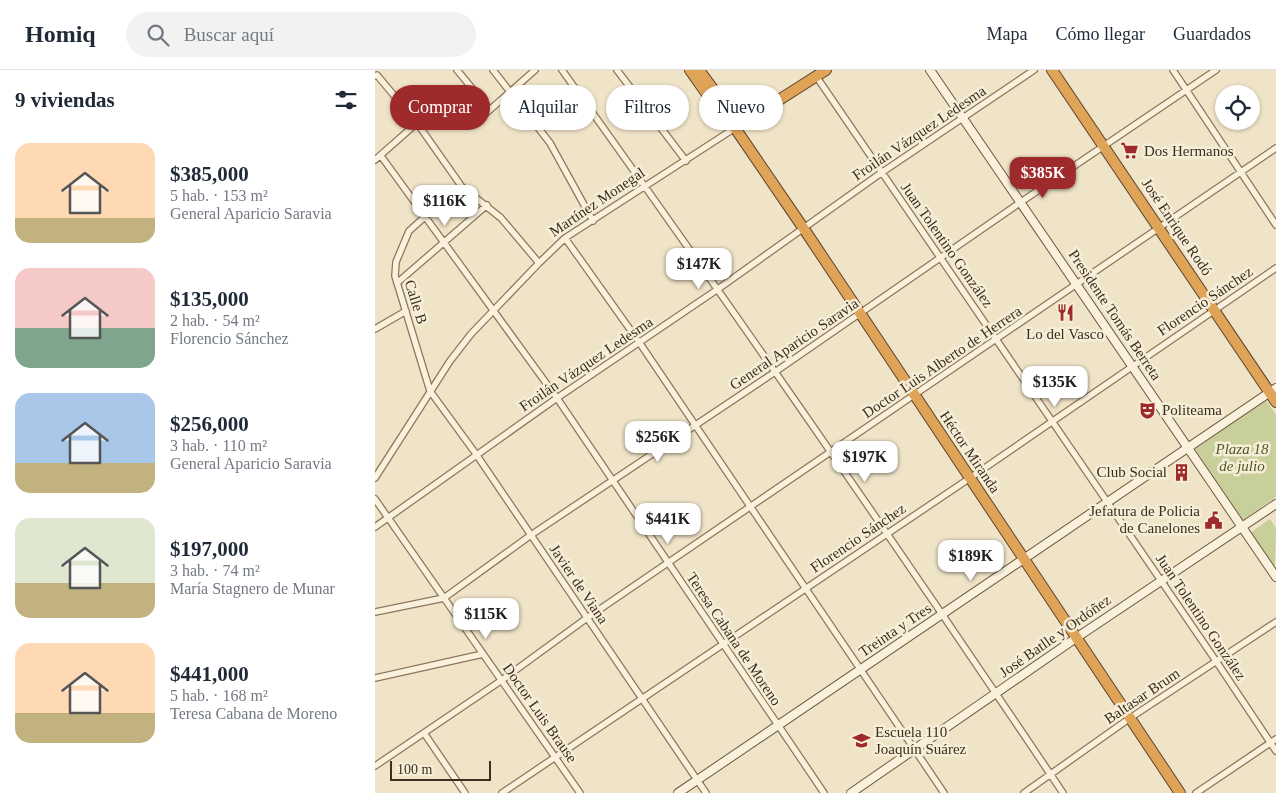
<!DOCTYPE html>
<html lang="es">
<head>
<meta charset="utf-8">
<style>
  :root { --surface:#fff; --page:#f2f2f3; --text:#1f2937; --muted:#747a83; --line:#e0e1e3; --accent:#9e2a2b }
  body { margin:0; font-family:"Times New Roman",serif; background:var(--page); color:var(--text); height:100vh; display:flex; flex-direction:column; font-size:19px; white-space:nowrap }
  * { box-sizing:border-box; margin:0 }
  p { font-size:16px; color:var(--muted) }
  .icon { flex:none; width:28px; height:28px; fill:none; stroke:currentColor; stroke-width:2; stroke-linecap:round; stroke-linejoin:round }
  .map { position:relative; flex:1; overflow:hidden }
  .drawer { display:flex; flex-direction:column; background:var(--surface); width:375px }
  .drawer>* { flex:none }
  .hud { position:absolute; left:15px; top:15px; width:475px; height:45px; display:flex; gap:10px }
  .controls { position:absolute; left:840px; top:15px; display:grid; gap:10px }
  .controls a { display:grid; place-items:center; width:45px; height:45px; border-radius:50%; background:var(--surface); box-shadow:0 1px 4px #0004; font-size:25px }
  .scale { position:absolute; left:15px; bottom:12px; width:101px; box-sizing:border-box; padding-left:5px; border:2px solid #3d2e20; border-top:0; font-size:14px; line-height:18px; white-space:nowrap; color:#3d2e20; -webkit-text-stroke:4px #f7eed8; paint-order:stroke }
  .price { position:absolute; translate:-50% -42px; padding:0 11px; border-radius:10px; background:#fff; color:#222; font-size:16px; line-height:32px; filter:drop-shadow(0 1px 2px #0008) }
  .price::after { content:''; position:absolute; left:50%; top:30px; width:15px; height:11px; margin-left:-8px; background:inherit; clip-path:polygon(0 0,100% 0,50% 100%) }
  .price.on { background:var(--accent); color:#fff }
  ul { padding:0; list-style:none }
  li { display:flex; align-items:center; gap:15px; height:125px; padding:0 15px }
  li span { display:grid; place-items:center; flex:none; width:140px; height:100px; border-radius:15px; color:#555 }
  li>.icon { margin-inline-start:auto }
  span .icon { width:60px; height:60px; fill:#fffc; stroke-width:1 }
  li b { font-size:21px }
  h2 { display:flex; justify-content:space-between; align-items:center; height:60px; padding:0 15px; font-size:21px }
  .pill { padding:0 18px; border-radius:22px; background:var(--surface); box-shadow:0 1px 4px #0004; font-size:18px; line-height:45px }
  .pill.on { background:var(--accent); color:#fff }
  header { display:flex; align-items:center; gap:30px; box-sizing:border-box; height:70px; padding:0 25px; background:var(--surface); border-bottom:1px solid var(--line) }
  header strong { font-size:24px }
  nav { display:flex; gap:28px; margin-inline-start:auto; font-size:18px }
  .search { width:350px; height:45px; background:var(--page); display:flex; align-items:center; gap:12px; box-sizing:border-box; padding:0 18px; border-radius:28px; color:var(--muted); font-size:19px }
  main { display:flex; flex:1; min-height:0 }
  .map>svg:first-child { display:block }
</style>
</head>
<body>
<header>
<strong>Homiq</strong>
<div class="search"><svg class="icon" aria-label="search" viewBox="0 0 24 24"><circle cx="10" cy="10" r="6"/><path d="M15 15l6 6"/></svg>Buscar aquí</div>
<nav><a>Mapa</a><a>Cómo llegar</a><a>Guardados</a></nav>
</header>
<main>
<section class="drawer">
<h2>9 viviendas<svg class="icon" aria-label="filters" viewBox="0 0 24 24"><path d="M4 7h16M4 17h16"/><circle cx="9" cy="7" r="2"/><circle cx="15" cy="17" r="2"/></svg></h2>
<ul>
<li><span style="background:linear-gradient(#ffd9b3 75%,#c2b280 0)"><svg class="icon" aria-label="home" viewBox="0 0 24 24"><path d="M3 11l9-7 9 7M6 9v11h12V9"/></svg></span><div><b>$385,000</b><p>5 hab. · 153 m²</p><p>General Aparicio Saravia</p></div></li>
<li><span style="background:linear-gradient(#f6c9c9 60%,#7fa58c 0)"><svg class="icon" aria-label="home" viewBox="0 0 24 24"><path d="M3 11l9-7 9 7M6 9v11h12V9"/></svg></span><div><b>$135,000</b><p>2 hab. · 54 m²</p><p>Florencio Sánchez</p></div></li>
<li><span style="background:linear-gradient(#a9c7e8 70%,#c2b280 0)"><svg class="icon" aria-label="home" viewBox="0 0 24 24"><path d="M3 11l9-7 9 7M6 9v11h12V9"/></svg></span><div><b>$256,000</b><p>3 hab. · 110 m²</p><p>General Aparicio Saravia</p></div></li>
<li><span style="background:linear-gradient(#dfe7d0 65%,#c2b280 0)"><svg class="icon" aria-label="home" viewBox="0 0 24 24"><path d="M3 11l9-7 9 7M6 9v11h12V9"/></svg></span><div><b>$197,000</b><p>3 hab. · 74 m²</p><p>María Stagnero de Munar</p></div></li>
<li><span style="background:linear-gradient(#ffd9b3 70%,#c2b280 0)"><svg class="icon" aria-label="home" viewBox="0 0 24 24"><path d="M3 11l9-7 9 7M6 9v11h12V9"/></svg></span><div><b>$441,000</b><p>5 hab. · 168 m²</p><p>Teresa Cabana de Moreno</p></div></li>
</ul>
</section>
<div class="map">
<svg width="901" height="723" viewBox="0 0 901 723">
  <rect width="100%" height="100%" fill="#f0e4c8"/>
  <path fill="#c9cf9b" d="M891,330L901,345V427L868,450L820,379Z
    M895,449L901,458L900,500L875,463Z"/>
  <g fill="none" stroke-linecap="round" stroke-linejoin="round">
    <defs>
      <path id="street" d="M82,0L115,40
        M118,0L175,73L218,151
        M187,0C358,239 525,480 688,723
        M242,0L311,91
        M798,0L901,155
        M0,6L2,5L42,53L87,117L126,148L164,193
        M441,6L841,591L901,681
        M101,52L160,0
        M6,86L182,328L449,723
        M0,90L42,53
        M87,117L81,119L34,161L21,192L20,206L55,321L101,384L331,723
        M190,168L264,272L569,723
        M22,213L112,135
        M0,259L31,241
        M0,408L75,291L96,264L164,193L190,168L360,58
        M0,429L205,723
        M0,457L182,328L343,219L506,103L659,0
        M0,542L69,528L156,465L400,302L646,132L841,0
        M0,608L108,584
        M49,663L90,723
        M0,696L127,610L212,548L901,78
        M127,723L595,408L901,198
        M649,723L755,648L901,552
        M821,723L901,669"/>
      <path id="secondary" d="M555,0L901,507
        M303,723L901,318
        M476,723L701,568L901,434"/>
      <path id="highway" d="M315,0L339,34L360,58L429,159L805,723
        M324,0L361,50
        M677,0L901,332
        M360,58L451,0"/>
    </defs>
    <use href="#street" stroke="#8d765c" stroke-width="8"/>
    <use href="#secondary" stroke="#6f573f" stroke-width="10"/>
    <use href="#highway" stroke="#5b4430" stroke-width="12"/>
    <use href="#street" stroke="#faf1dc" stroke-width="5.5"/>
    <use href="#secondary" stroke="#faf1dc" stroke-width="8"/>
    <use href="#highway" stroke="#e0a458" stroke-width="10"/>
  </g>
  <defs>
    <symbol id="supermarket-bare" viewBox="-9 -9 18 18"><path d="M-6-5.5h2.5l.6 2H6L4.5 2H-2.5L-4.4-4H-6ZM-1.5 3.2a1.3 1.3 0 1 0 .1 0ZM3 3.2a1.3 1.3 0 1 0 .1 0Z" fill="#9e2a2b" stroke="#f7eed8" stroke-width="2.5" paint-order="stroke"/></symbol>
    <symbol id="restaurant-bare" viewBox="-9 -9 18 18"><path d="M-5-6h1v4h1v-4h1v4h1v-4h1v5L-1.5 .5V6h-2V.5L-5-1ZM5-6V6H3V1.5H1.5Q1.5-4 5-6Z" fill="#9e2a2b" stroke="#f7eed8" stroke-width="2.5" paint-order="stroke"/></symbol>
    <symbol id="theatre-bare" viewBox="-9 -9 18 18"><path d="M-5-5.5Q0-4 5-5.5V0Q5 5 0 6Q-5 5-5 0ZM-3.3-2.5H-1v1.5H-3.3ZM1-2.5H3.3v1.5H1ZM-2.8 1Q0 5.5 2.8 1Z" fill="#9e2a2b" stroke="#f7eed8" stroke-width="2.5" paint-order="stroke"/></symbol>
    <symbol id="building-bare" viewBox="-9 -9 18 18"><path d="M-4-6H4V6H1V3H-1V6H-4ZM-2.5-4.3h1.7v1.8h-1.7ZM.8-4.3h1.7v1.8H.8ZM-2.5-1h1.7V.8h-1.7ZM.8-1h1.7V.8H.8Z" fill="#9e2a2b" stroke="#f7eed8" stroke-width="2.5" paint-order="stroke"/></symbol>
    <symbol id="civic-bare" viewBox="-9 -9 18 18"><path d="M-.6-6.5H3V-4.5H.6V-3L4-1V1h2V6H-6V1h2V-1L-.6-3ZM-1.2 2.5V6h2.4V2.5Z" fill="#9e2a2b" stroke="#f7eed8" stroke-width="2.5" paint-order="stroke"/></symbol>
    <symbol id="school-bare" viewBox="-9 -9 18 18"><path d="M0-5L7-2L0 1L-7-2ZM-4 1L0 2.5L4 1V4Q0 6-4 4Z" fill="#9e2a2b" stroke="#f7eed8" stroke-width="2.5" paint-order="stroke"/></symbol>
  </defs>
  <g fill-rule="evenodd">
    <use href="#supermarket-bare" x="742" y="68" width="25" height="25"/>
    <use href="#restaurant-bare" x="678" y="230" width="25" height="25"/>
    <use href="#theatre-bare" x="760" y="328" width="25" height="25"/>
    <use href="#building-bare" x="794" y="390" width="25" height="25"/>
    <use href="#civic-bare" x="826" y="438" width="25" height="25"/>
    <use href="#school-bare" x="474" y="658" width="25" height="25"/>
  </g>
  <g text-anchor="middle" dominant-baseline="central" stroke-width="5" stroke-linejoin="round" paint-order="stroke">
    <g font-size="15" fill="#3d2e20" stroke="#f7eed8">
      <text transform="translate(544 63) rotate(-34)">Froilán Vázquez Ledesma</text>
      <text transform="translate(222 132) rotate(-34)">Martínez Monegal</text>
      <text transform="translate(802 157) rotate(56)">José Enrique Rodó</text>
      <text transform="translate(572 175) rotate(55)">Juan Tolentino González</text>
      <text transform="translate(830 231) rotate(-34)">Florencio Sánchez</text>
      <text transform="translate(41 232) rotate(73)">Calle B</text>
      <text transform="translate(740 245) rotate(56)">Presidente Tomás Berreta</text>
      <text transform="translate(419 274) rotate(-34)">General Aparicio Saravia</text>
      <text transform="translate(567 292) rotate(-34)">Doctor Luis Alberto de Herrera</text>
      <text transform="translate(211 294) rotate(-34)">Froilán Vázquez Ledesma</text>
      <text transform="translate(595 382) rotate(56)">Héctor Miranda</text>
      <text transform="translate(483 468) rotate(-34)">Florencio Sánchez</text>
      <text transform="translate(204 514) rotate(56)">Javier de Viana</text>
      <text transform="translate(826 547) rotate(56)">Juan Tolentino González</text>
      <text transform="translate(520 560) rotate(-34)">Treinta y Tres</text>
      <text transform="translate(680 566) rotate(-35)">José Batlle y Ordóñez</text>
      <text transform="translate(359 569) rotate(56)">Teresa Cabana de Moreno</text>
      <text transform="translate(767 626) rotate(-34)">Baltasar Brum</text>
      <text transform="translate(165 643) rotate(55)">Doctor Luis Brause</text>
    </g>
    <g font-size="15" fill="#3d2e20" stroke="#f7eed8" text-anchor="start">
      <text x="769" y="81">Dos Hermanos</text>
      <text x="690" y="264" text-anchor="middle">Lo del Vasco</text>
      <text x="787" y="340">Politeama</text>
      <text x="792" y="402" text-anchor="end">Club Social</text>
      <text x="825" y="441" text-anchor="end">Jefatura de Policia<tspan x="825" dy="17">de Canelones</tspan></text>
      <text x="500" y="662">Escuela 110<tspan x="500" dy="17">Joaquín Suárez</tspan></text>
    </g>
    <g font-size="15" font-style="italic" fill="#4d5a26" stroke="#f7eed8">
      <text x="867" y="379">Plaza 18<tspan x="867" dy="17">de julio</tspan></text>
    </g>
  </g>
</svg>
<div class="controls">
<a><svg class="icon" aria-label="locate" viewBox="0 0 24 24"><circle cx="12" cy="12" r="6"/><path d="M12 2v4M12 18v4M2 12h4M18 12h4"/></svg></a>
</div>
<div class="scale">100 m</div>
<b class="price on" style="left:668px;top:129px">$385K</b>
<b class="price" style="left:70px;top:157px">$116K</b>
<b class="price" style="left:324px;top:220px">$147K</b>
<b class="price" style="left:680px;top:338px">$135K</b>
<b class="price" style="left:283px;top:393px">$256K</b>
<b class="price" style="left:490px;top:413px">$197K</b>
<b class="price" style="left:293px;top:475px">$441K</b>
<b class="price" style="left:596px;top:512px">$189K</b>
<b class="price" style="left:111px;top:570px">$115K</b>
<div class="hud">
<a class="pill on">Comprar</a>
<a class="pill">Alquilar</a>
<a class="pill">Filtros</a>
<a class="pill">Nuevo</a>
</div>
</div>
</main>
</body>
</html>
